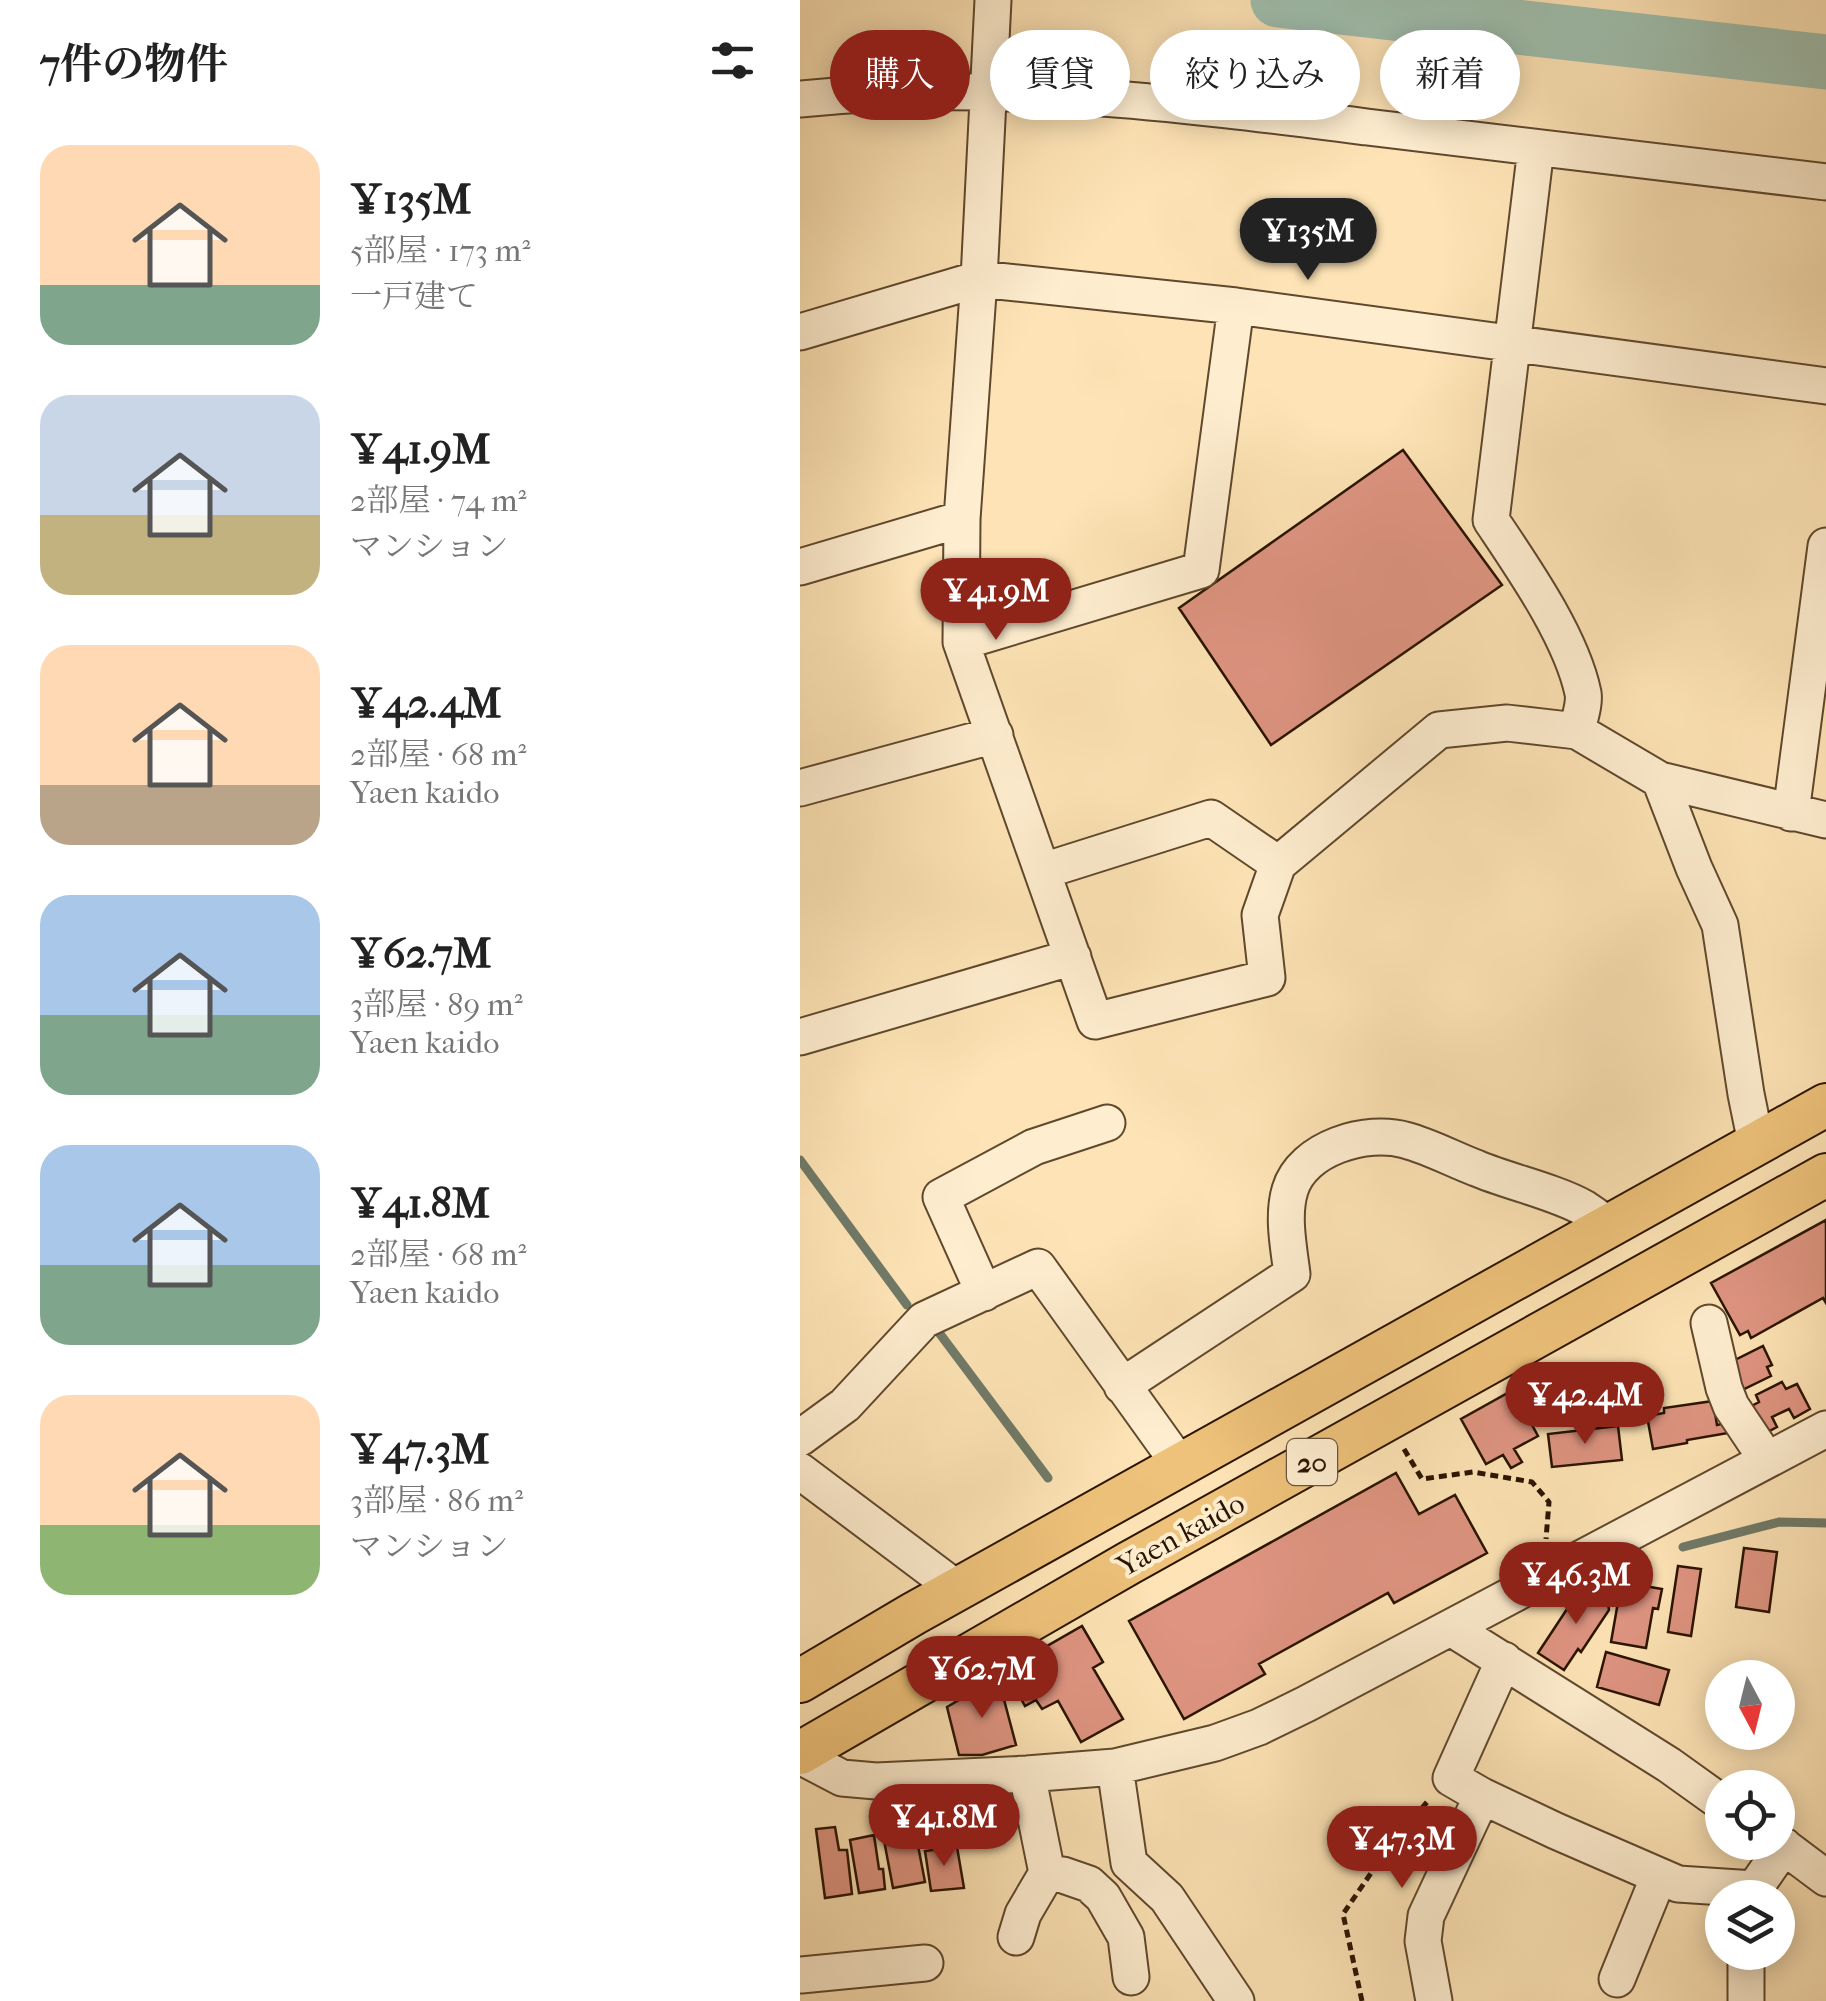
<!DOCTYPE html>
<html lang="ja">
<head>
<meta charset="utf-8">
<style>
  :root { --surface:#fff; --page:#f2f2f2; --text:#222; --muted:#767676; --accent:#8f2418 }
  body { margin:0; font-family:"IM FELL French Canon","Noto Serif JP",serif; background:var(--page); color:var(--text); height:100vh; display:flex; flex-direction:column; font-size:38px; white-space:nowrap }
  * { box-sizing:border-box; margin:0 }
  p { font-size:32px; color:var(--muted) }
  .icon { flex:none; width:55px; height:55px; fill:none; stroke:currentColor; stroke-width:2; stroke-linecap:round; stroke-linejoin:round }
  .map { position:relative; flex:1; overflow:hidden }
  .details { display:flex; flex-direction:column; background:var(--surface); width:800px }
  .details>* { flex:none }
  .hud { position:absolute; left:30px; top:30px; width:845px; height:90px; display:flex; gap:20px }
  .needle { width:65px; rotate:173deg }
  .buttons { position:absolute; left:905px; top:1660px; display:grid; gap:20px }
  .buttons a { display:grid; place-items:center; width:90px; height:90px; border-radius:50%; background:var(--surface); box-shadow:0 5px 25px #0003; font-size:50px }
  .price { position:absolute; translate:-50% -85px; padding:0 22px; border-radius:35px; background:var(--accent); color:#fff; font-size:32px; line-height:65px; filter:drop-shadow(0 2px 5px #0008) }
  .price::after { content:''; position:absolute; left:50%; top:60px; width:30px; height:22px; margin-left:-15px; background:inherit; clip-path:polygon(0 0,100% 0,50% 100%) }
  .price.on { background:#222; color:#fff }
  ul { padding:0; list-style:none }
  li { display:flex; align-items:center; gap:30px; height:250px; padding:0 40px }
  li span { display:grid; place-items:center; flex:none; width:280px; height:200px; border-radius:30px; color:#555 }
  li>.icon { margin-inline-start:auto }
  span .icon { width:120px; height:120px; fill:#fffc; stroke-width:1 }
  li b { font-size:42px }
  h2 { display:flex; justify-content:space-between; align-items:center; height:120px; padding:0 40px; font-size:42px }
  .pill { padding:0 35px; border-radius:45px; background:var(--surface); box-shadow:0 5px 25px #0003; font-size:35px; line-height:90px }
  .pill.on { background:var(--accent); color:#fff }
  main { display:flex; flex:1; min-height:0 }
  .map>svg:first-child { display:block }
</style>
</head>
<body>
<main>
<section class="details">
<h2>7件の物件<svg class="icon" aria-label="filters" viewBox="0 0 24 24"><path d="M4 7h16M4 17h16"/><circle cx="9" cy="7" r="2"/><circle cx="15" cy="17" r="2"/></svg></h2>
<ul>
<li><span style="background:linear-gradient(#ffd9b3 70%,#7fa58c 0)"><svg class="icon" aria-label="home" viewBox="0 0 24 24"><path d="M3 11l9-7 9 7M6 9v11h12V9"/></svg></span><div><b>¥135M</b><p>5部屋 · 173 m²</p><p>一戸建て</p></div></li>
<li><span style="background:linear-gradient(#c9d6e8 60%,#c2b280 0)"><svg class="icon" aria-label="home" viewBox="0 0 24 24"><path d="M3 11l9-7 9 7M6 9v11h12V9"/></svg></span><div><b>¥41.9M</b><p>2部屋 · 74 m²</p><p>マンション</p></div></li>
<li><span style="background:linear-gradient(#ffd9b3 70%,#b9a48a 0)"><svg class="icon" aria-label="home" viewBox="0 0 24 24"><path d="M3 11l9-7 9 7M6 9v11h12V9"/></svg></span><div><b>¥42.4M</b><p>2部屋 · 68 m²</p><p>Yaen kaido</p></div></li>
<li><span style="background:linear-gradient(#a9c7e8 60%,#7fa58c 0)"><svg class="icon" aria-label="home" viewBox="0 0 24 24"><path d="M3 11l9-7 9 7M6 9v11h12V9"/></svg></span><div><b>¥62.7M</b><p>3部屋 · 89 m²</p><p>Yaen kaido</p></div></li>
<li><span style="background:linear-gradient(#a9c7e8 60%,#7fa58c 0)"><svg class="icon" aria-label="home" viewBox="0 0 24 24"><path d="M3 11l9-7 9 7M6 9v11h12V9"/></svg></span><div><b>¥41.8M</b><p>2部屋 · 68 m²</p><p>Yaen kaido</p></div></li>
<li><span style="background:linear-gradient(#ffd9b3 65%,#8fb573 0)"><svg class="icon" aria-label="home" viewBox="0 0 24 24"><path d="M3 11l9-7 9 7M6 9v11h12V9"/></svg></span><div><b>¥47.3M</b><p>3部屋 · 86 m²</p><p>マンション</p></div></li>
</ul>
</section>
<div class="map">
<svg width="1026" height="2001" viewBox="0 0 1026 2001">
  <rect width="100%" height="100%" fill="#fde3b5"/>
  <filter id="stains"><feTurbulence type="fractalNoise" baseFrequency=".002" numOctaves="4"/><feColorMatrix values="0 0 0 0 .2 0 0 0 0 .09 0 0 0 0 .02 0 0 0 .5 -.17"/></filter>
  <radialGradient id="worn" r=".72"><stop offset=".6" stop-color="#630" stop-opacity="0"/><stop offset="1" stop-color="#630" stop-opacity=".3"/></radialGradient>
  <g fill="none" stroke-linecap="round" stroke-linejoin="round">
    <path stroke="#707a68" stroke-width="9" d="M0,1160L107,1305
      M137,1330L248,1478
      M883,1547L979,1522L1026,1523"/>
    <path stroke="#9fbead" stroke-width="55" d="M478,0L1026,62"/>
  </g>
  <path fill="#de9481" stroke="#2a1400" stroke-width="2.5" d="M603,450L702,585L471,745L379,608Z
    M1026,1220V1303L1023,1298L951,1338L948,1331L940,1335L911,1283Z
    M963,1346L972,1365L967,1367L971,1376L938,1392L925,1365Z
    M982,1382L986,1389L997,1384L1010,1409L994,1418L989,1409L972,1417L977,1427L960,1436L946,1409L959,1402L956,1395Z
    M713,1390L738,1436L714,1449L722,1462L711,1468L703,1455L686,1464L661,1419Z
    M913,1401L917,1425L926,1423L928,1433L887,1440V1443L853,1449L847,1416L864,1413V1408Z
    M818,1426L822,1460L752,1467L748,1434Z
    M596,1473L619,1514L655,1495L687,1553L594,1603L588,1593L459,1664L465,1674L384,1719L329,1621Z
    M944,1548L977,1552L969,1612L936,1607Z
    M878,1566L901,1569L891,1636L868,1632Z
    M815,1581L862,1589L858,1609L853,1608L846,1648L811,1642L818,1602L811,1601Z
    M792,1586L807,1597L809,1610L781,1652L778,1649L764,1670L738,1653L775,1597Z
    M282,1626L303,1662L293,1668L323,1719L281,1742L258,1701L242,1709L236,1700L225,1706L205,1670Z
    M806,1652L869,1670L859,1705L797,1687Z
    M198,1677L216,1745L182,1755H159L147,1707Z
    M35,1827L39,1850H47L52,1894L25,1898L16,1829Z
    M115,1830L125,1882L93,1888L83,1835Z
    M74,1835L79,1869H83L85,1889L59,1893L50,1840Z
    M157,1847L164,1888L131,1891L125,1851Z"/>
  <g fill="none" stroke-linecap="round" stroke-linejoin="round">
    <defs>
      <path id="minor" d="M193,0L179,279L162,519L161,642L295,1021L467,978L460,915L478,864L639,730L707,723L777,731L860,780L894,868L920,925L946,1094L956,1143
        M0,99C190,79 378,103 567,127C720,146 873,164 1026,182
        M736,148L691,520C723,568 771,636 783,693C785,704 779,720 777,731
        M0,332L179,279L436,306L1026,386
        M0,567L162,519
        M161,642L401,570L436,306
        M860,780L1026,820
        M0,788L195,735
        M991,813L1026,546
        M243,871L411,818L478,864
        M0,1037L273,957
        M184,1293L141,1197L234,1147L307,1123
        M909,1323L924,1388L931,1406L967,1460
        M322,1386L492,1274C489,1249 482,1216 490,1190C502,1148 567,1129 605,1140C631,1147 652,1159 676,1168C709,1182 753,1191 784,1208C792,1213 800,1220 809,1225
        M0,1438L45,1405L124,1320L238,1267L380,1465
        M0,1471L157,1589
        M651,1628L869,1765L922,1803
        M704,1660L651,1778L682,1796L756,1831L878,1884L954,1889
        M0,1756L42,1778L76,1781L227,1774L315,1767L415,1743L459,1727L506,1704L1026,1429
        M315,1767L329,1863L367,1898L436,2001
        M978,1842L1026,1878
        M247,1873L263,1875L289,1884L303,1897L326,1937L331,1977
        M948,1898L984,1846
        M216,1937L223,1914L247,1873L227,1774
        M946,1952V2001
        M1,1975L125,1963
        M817,1979L859,1876
        M634,2001L623,1941L626,1916L682,1796"/>
      <path id="major" d="M0,1681L113,1614L1026,1105
        M0,1753L329,1563L1026,1175"/>
    </defs>
    <use href="#minor" stroke="#5f482d" stroke-width="39"/>
    <use href="#major" stroke="#2a1400" stroke-width="46"/>
    <path stroke="#2a1400" stroke-width="5" stroke-dasharray="8 5" stroke-linecap="butt" d="M604,1449L622,1479L673,1472L732,1482L749,1502L746,1539
      M562,2001L543,1914L593,1841L628,1801"/>
    <use href="#minor" stroke="#feedcf" stroke-width="35"/>
    <use href="#major" stroke="#eec27a" stroke-width="42"/>
  </g>
  <g text-anchor="middle" dominant-baseline="central" stroke-width="8" stroke-linejoin="round" paint-order="stroke">
    <rect fill="#feedcf" stroke="#6a553e" stroke-width="2.5" x="487" y="1439" width="50" height="46" rx="8"/>
    <g font-size="28" font-weight="bold" fill="#2a1400">
      <text x="512" y="1462">20</text>
    </g>
    <g font-size="30" fill="#2a1400" stroke="#feedcf">
      <text transform="translate(381 1535) rotate(-29)">Yaen kaido</text>
    </g>
  </g>
  <rect width="100%" height="100%" filter="url(#stains)"/>
  <rect width="100%" height="100%" fill="url(#worn)"/>
</svg>
<div class="buttons">
<a><svg class="needle" viewBox="-14 -14 28 28"><path d="M0-13l5 13h-10z" fill="#e53935"/><path d="M0 13l5-13h-10z" fill="#767676"/></svg></a>
<a><svg class="icon" aria-label="locate" viewBox="0 0 24 24"><circle cx="12" cy="12" r="6"/><path d="M12 2v4M12 18v4M2 12h4M18 12h4"/></svg></a>
<a><svg class="icon" aria-label="layers" viewBox="0 0 24 24"><path d="M12 4l9 5-9 5-9-5zM3 14l9 5 9-5"/></svg></a>
</div>
<b class="price on" style="left:508px;top:283px">¥135M</b>
<b class="price" style="left:196px;top:643px">¥41.9M</b>
<b class="price" style="left:785px;top:1447px">¥42.4M</b>
<b class="price" style="left:776px;top:1627px">¥46.3M</b>
<b class="price" style="left:182px;top:1721px">¥62.7M</b>
<b class="price" style="left:144px;top:1869px">¥41.8M</b>
<b class="price" style="left:602px;top:1891px">¥47.3M</b>
<div class="hud">
<a class="pill on">購入</a>
<a class="pill">賃貸</a>
<a class="pill">絞り込み</a>
<a class="pill">新着</a>
</div>
</div>
</main>
</body>
</html>
